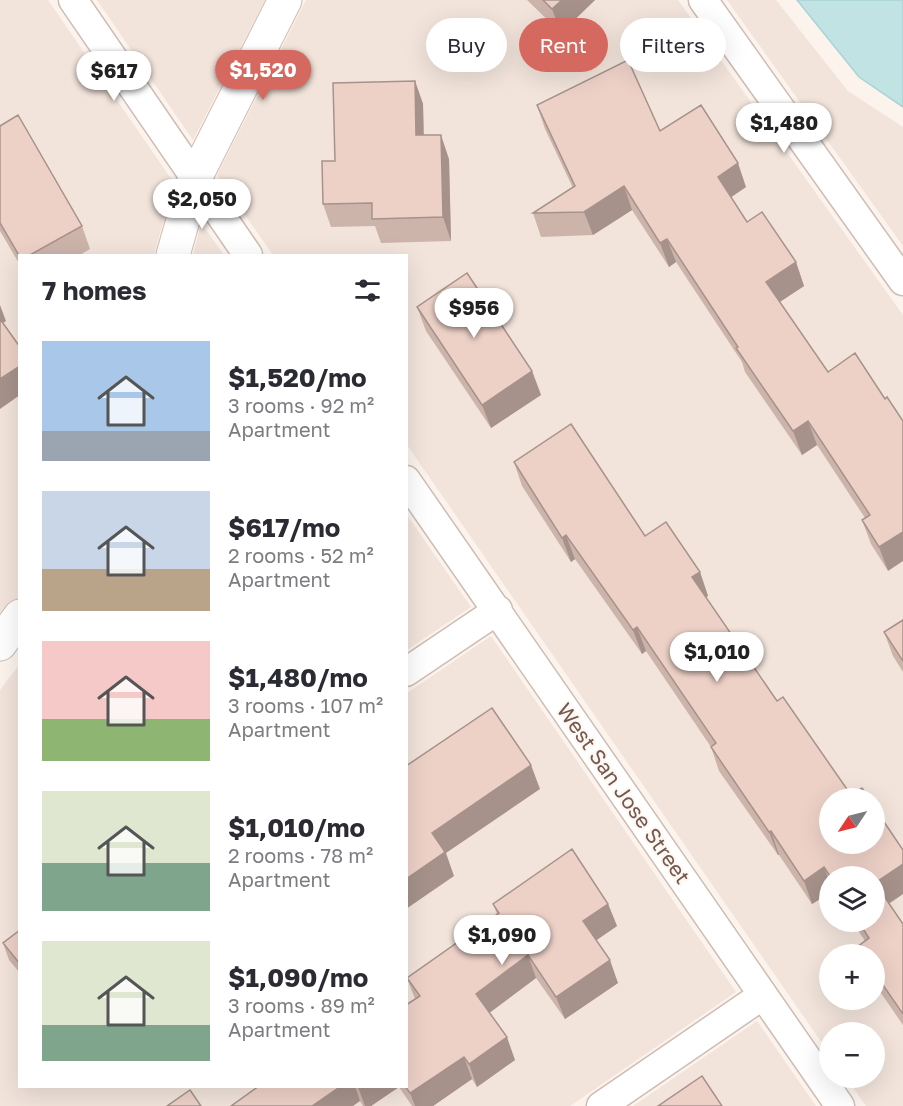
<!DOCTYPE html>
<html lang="en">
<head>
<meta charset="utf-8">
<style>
  :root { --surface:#fff; --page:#f2f2f3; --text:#2b2b33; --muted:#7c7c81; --accent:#d6695f }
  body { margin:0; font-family:"Golos Text",sans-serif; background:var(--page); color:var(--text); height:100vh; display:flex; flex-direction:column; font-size:22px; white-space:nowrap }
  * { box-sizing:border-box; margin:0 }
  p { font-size:20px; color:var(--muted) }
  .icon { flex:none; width:33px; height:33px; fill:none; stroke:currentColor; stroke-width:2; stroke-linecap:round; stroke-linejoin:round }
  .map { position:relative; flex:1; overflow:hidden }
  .drawer { position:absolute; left:18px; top:254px; width:390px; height:834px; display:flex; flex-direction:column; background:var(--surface); border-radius:0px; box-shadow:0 6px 24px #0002 }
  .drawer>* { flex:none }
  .hud { position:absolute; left:426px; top:18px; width:387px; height:54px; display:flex; gap:12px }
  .needle { width:39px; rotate:235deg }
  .buttons { position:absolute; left:819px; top:788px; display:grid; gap:12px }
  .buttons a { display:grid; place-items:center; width:66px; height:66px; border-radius:50%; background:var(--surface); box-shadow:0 6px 24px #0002; font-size:30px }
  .price { position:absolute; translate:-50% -51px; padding:0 14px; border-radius:21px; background:#fff; color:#222; font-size:20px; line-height:39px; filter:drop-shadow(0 2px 3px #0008) }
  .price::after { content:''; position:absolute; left:50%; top:36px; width:18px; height:14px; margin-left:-9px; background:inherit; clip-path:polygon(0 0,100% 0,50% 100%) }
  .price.selected { background:var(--accent); color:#fff }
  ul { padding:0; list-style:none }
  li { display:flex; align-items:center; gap:18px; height:150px; padding:0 24px }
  li span { display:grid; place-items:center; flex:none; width:168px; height:120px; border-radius:0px; color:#555 }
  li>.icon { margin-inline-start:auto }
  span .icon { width:72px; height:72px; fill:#fffc; stroke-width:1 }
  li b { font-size:26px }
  h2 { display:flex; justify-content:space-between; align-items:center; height:72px; padding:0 24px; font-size:26px }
  .tag { padding:0 21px; border-radius:27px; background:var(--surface); box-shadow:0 6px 24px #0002; font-size:21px; line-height:54px }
  .tag.selected { background:var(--accent); color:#fff }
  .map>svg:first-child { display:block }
</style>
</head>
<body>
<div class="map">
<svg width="903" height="1106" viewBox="0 0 903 1106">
  <rect width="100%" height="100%" fill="#fbf3ec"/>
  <path fill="#f2e4db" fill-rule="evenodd" d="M0,0H48L174,183L154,255H20L19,608L0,632Z
    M97,0H265L193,140Z
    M306,0H678L903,315V1106H866L846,1077H874V1032H830L829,1053L407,445L406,255H273L217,175ZM830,798H874V843H830ZM830,876H874V921H830ZM830,954H874V999H830Z
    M727,0H776L848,91L903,127V246Z
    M201,223L224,255H193Z
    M407,515L471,607L407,650H406Z
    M491,636L736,992L570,1106H0V690L19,665L20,1086H406L407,693Z
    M757,1021L816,1106H633Z"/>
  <path fill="#c2e3e3" stroke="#a9d3d4" stroke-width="1.5" d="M797,0H903V107L859,77Z"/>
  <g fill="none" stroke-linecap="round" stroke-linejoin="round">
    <defs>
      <path id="street" d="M73,0L248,255
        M703,0L903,281
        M406,480L840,1106
        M406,672L498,610
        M601,1106L763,995"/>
      <path id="secondary" d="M173,255L195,178L285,0
        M0,644L20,616"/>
    </defs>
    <use href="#street" stroke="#cebcb5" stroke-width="31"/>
    <use href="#secondary" stroke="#d1bcb3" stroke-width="35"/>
    <use href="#street" stroke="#fff" stroke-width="28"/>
    <use href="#secondary" stroke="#fff" stroke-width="33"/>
  </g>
  <path fill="#ccb4ab" d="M527,0H595L561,33Z
    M415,81L423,104L424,135L449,159L451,241L381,243L375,226L331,227L323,204L335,161Z
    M537,105L660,131L746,187L731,197L747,222L796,262L804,286L780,302L828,372L888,571L871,544L862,520L865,518L817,445L802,455L745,372L742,362L676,262L669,267L632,210L593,235L541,237L533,213L573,188L545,129Z
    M0,126L82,226L90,249L80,255H20V265L0,231Z
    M417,307L532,371L541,395L491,428L426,331Z
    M514,462L645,536L700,572L708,596L706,597L777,701L851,795L903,850V894L889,904L903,924V1025L874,983V954H860L857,947L865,941L852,921H874L830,876V893L812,904L779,855H778L719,771L711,747L646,651L642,654L575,559L571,562L522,486Z
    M903,620V672L893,656L884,632Z
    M493,904H608L617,926L596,940L618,983L565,1019L536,978L489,1013L515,1060L477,1087L472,1079L433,1106H412L399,1087L371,1106H363L360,1101L259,1086H406L415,999L407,978L497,914Z
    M20,930V973L9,960L3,943Z"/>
  <path fill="#a6928b" d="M562,0H595L561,33L552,9Z
    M415,81L423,104L424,159L416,135Z
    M441,135L449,159L451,241L443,217Z
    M738,163L746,187L727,200L718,177Z
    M624,186L632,210L593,235L584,212Z
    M667,239L676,262L669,267L660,243Z
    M796,262L804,286L775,305L766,282Z
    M0,305L6,321L0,325Z
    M20,366V395L0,409V379Z
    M532,371L541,395L491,428L482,405Z
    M808,421L817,445L802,455L793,431Z
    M903,532V561L888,571L879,547Z
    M566,535L575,559L571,562L562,538Z
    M700,572L708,596L701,600L692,577Z
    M637,627L646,651L642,654L633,630Z
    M531,765L540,789L446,853L454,876L406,909V879L432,833Z
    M771,831L779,855H778L769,832Z
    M903,864V894L883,907L875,883Z
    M824,867L830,883V893L812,904L804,881Z
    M608,904L617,926L591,944L583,921Z
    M528,955L536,978L484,1017L476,994Z
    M610,960L618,983L565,1019L556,997Z
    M507,1037L515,1060L477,1087L469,1064Z
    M464,1057L472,1079L433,1106H415L410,1093Z
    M341,1086H355L360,1101L353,1106H312Z
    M359,1086H399V1087L371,1106H365L358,1087Z"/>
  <path fill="#edd1c7" stroke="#a6928b" stroke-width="1.5" d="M543,0H562L552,9Z
    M628,60L660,131L701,105L738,163L718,177L747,222L762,212L796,262L766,282L828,372L855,353L885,399L887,397L903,421V532L879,547L862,520L870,515L808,421L793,431L736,348L738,347L667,239L660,243L624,186L584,212L533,213L575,186L537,105Z
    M415,81L416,135H441L443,217L372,219V203L323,204L322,161H335L333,83Z
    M18,115L82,226L30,255H20V257L0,223V126Z
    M467,273L532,371L482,405L417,307Z
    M0,319L20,347V366L0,379Z
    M571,424L645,536L666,522L700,572L692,577L777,701L783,697L851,795L862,788L869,798H830V843H874V807L903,850V864L875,883L903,924V1014L874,972V954H862L857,947L869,938L858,921H874V876H830L824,867L804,881L771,831L769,832L711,747L716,743L637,627L633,630L566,535L562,538L514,462Z
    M903,620V661L884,632Z
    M492,708L531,765L432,833L445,852L406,879V766Z
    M572,849L608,904L583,921L610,960L556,997L528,955L476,994L507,1037L469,1064L464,1057L410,1093L405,1086H406V1005L420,996L407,978L499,913L493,904Z
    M20,930V964L3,943Z
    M702,1076L722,1106H658Z
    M259,1086H341L312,1106H231Z
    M190,1090L201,1106H167Z"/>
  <g text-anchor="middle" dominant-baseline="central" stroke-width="4.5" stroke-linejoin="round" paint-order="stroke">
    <g font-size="21" fill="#745851" stroke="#fdf8f2">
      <text transform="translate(624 793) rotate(55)">West San Jose Street</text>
    </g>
  </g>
</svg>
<div class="buttons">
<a><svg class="needle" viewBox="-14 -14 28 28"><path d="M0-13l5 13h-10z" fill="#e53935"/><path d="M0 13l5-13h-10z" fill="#7c7c81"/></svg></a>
<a><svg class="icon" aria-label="layers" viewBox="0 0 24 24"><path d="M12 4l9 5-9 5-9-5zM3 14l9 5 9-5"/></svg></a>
<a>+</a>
<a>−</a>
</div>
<b class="price selected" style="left:263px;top:101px">$1,520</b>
<b class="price" style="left:114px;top:102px">$617</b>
<b class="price" style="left:784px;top:154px">$1,480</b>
<b class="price" style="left:202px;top:230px">$2,050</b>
<b class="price" style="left:474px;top:339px">$956</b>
<b class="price" style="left:717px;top:683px">$1,010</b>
<b class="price" style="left:502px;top:966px">$1,090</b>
<div class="hud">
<a class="tag">Buy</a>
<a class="tag selected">Rent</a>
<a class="tag">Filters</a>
</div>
<section class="drawer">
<h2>7 homes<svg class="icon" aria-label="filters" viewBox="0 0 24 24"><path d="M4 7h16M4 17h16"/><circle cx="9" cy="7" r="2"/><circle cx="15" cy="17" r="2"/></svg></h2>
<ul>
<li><span style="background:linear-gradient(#a9c7e8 75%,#9aa5b1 0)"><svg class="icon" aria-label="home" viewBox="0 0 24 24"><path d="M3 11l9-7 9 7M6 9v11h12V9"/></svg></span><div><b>$1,520/mo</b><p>3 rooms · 92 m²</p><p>Apartment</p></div></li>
<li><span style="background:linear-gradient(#c9d6e8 65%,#b9a48a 0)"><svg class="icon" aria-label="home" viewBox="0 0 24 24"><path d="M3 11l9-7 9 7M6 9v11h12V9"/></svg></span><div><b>$617/mo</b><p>2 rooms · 52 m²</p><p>Apartment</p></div></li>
<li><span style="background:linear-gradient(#f6c9c9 65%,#8fb573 0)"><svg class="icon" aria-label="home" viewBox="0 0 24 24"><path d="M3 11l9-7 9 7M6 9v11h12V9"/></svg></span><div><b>$1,480/mo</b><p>3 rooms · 107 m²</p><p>Apartment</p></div></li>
<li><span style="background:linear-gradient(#dfe7d0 60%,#7fa58c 0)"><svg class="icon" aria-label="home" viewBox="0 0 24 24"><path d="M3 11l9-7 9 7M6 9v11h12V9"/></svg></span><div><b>$1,010/mo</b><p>2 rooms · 78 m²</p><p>Apartment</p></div></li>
<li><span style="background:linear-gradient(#dfe7d0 70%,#7fa58c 0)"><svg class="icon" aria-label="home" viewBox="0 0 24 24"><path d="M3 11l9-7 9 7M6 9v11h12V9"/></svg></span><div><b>$1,090/mo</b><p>3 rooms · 89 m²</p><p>Apartment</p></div></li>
</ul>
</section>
</div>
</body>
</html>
